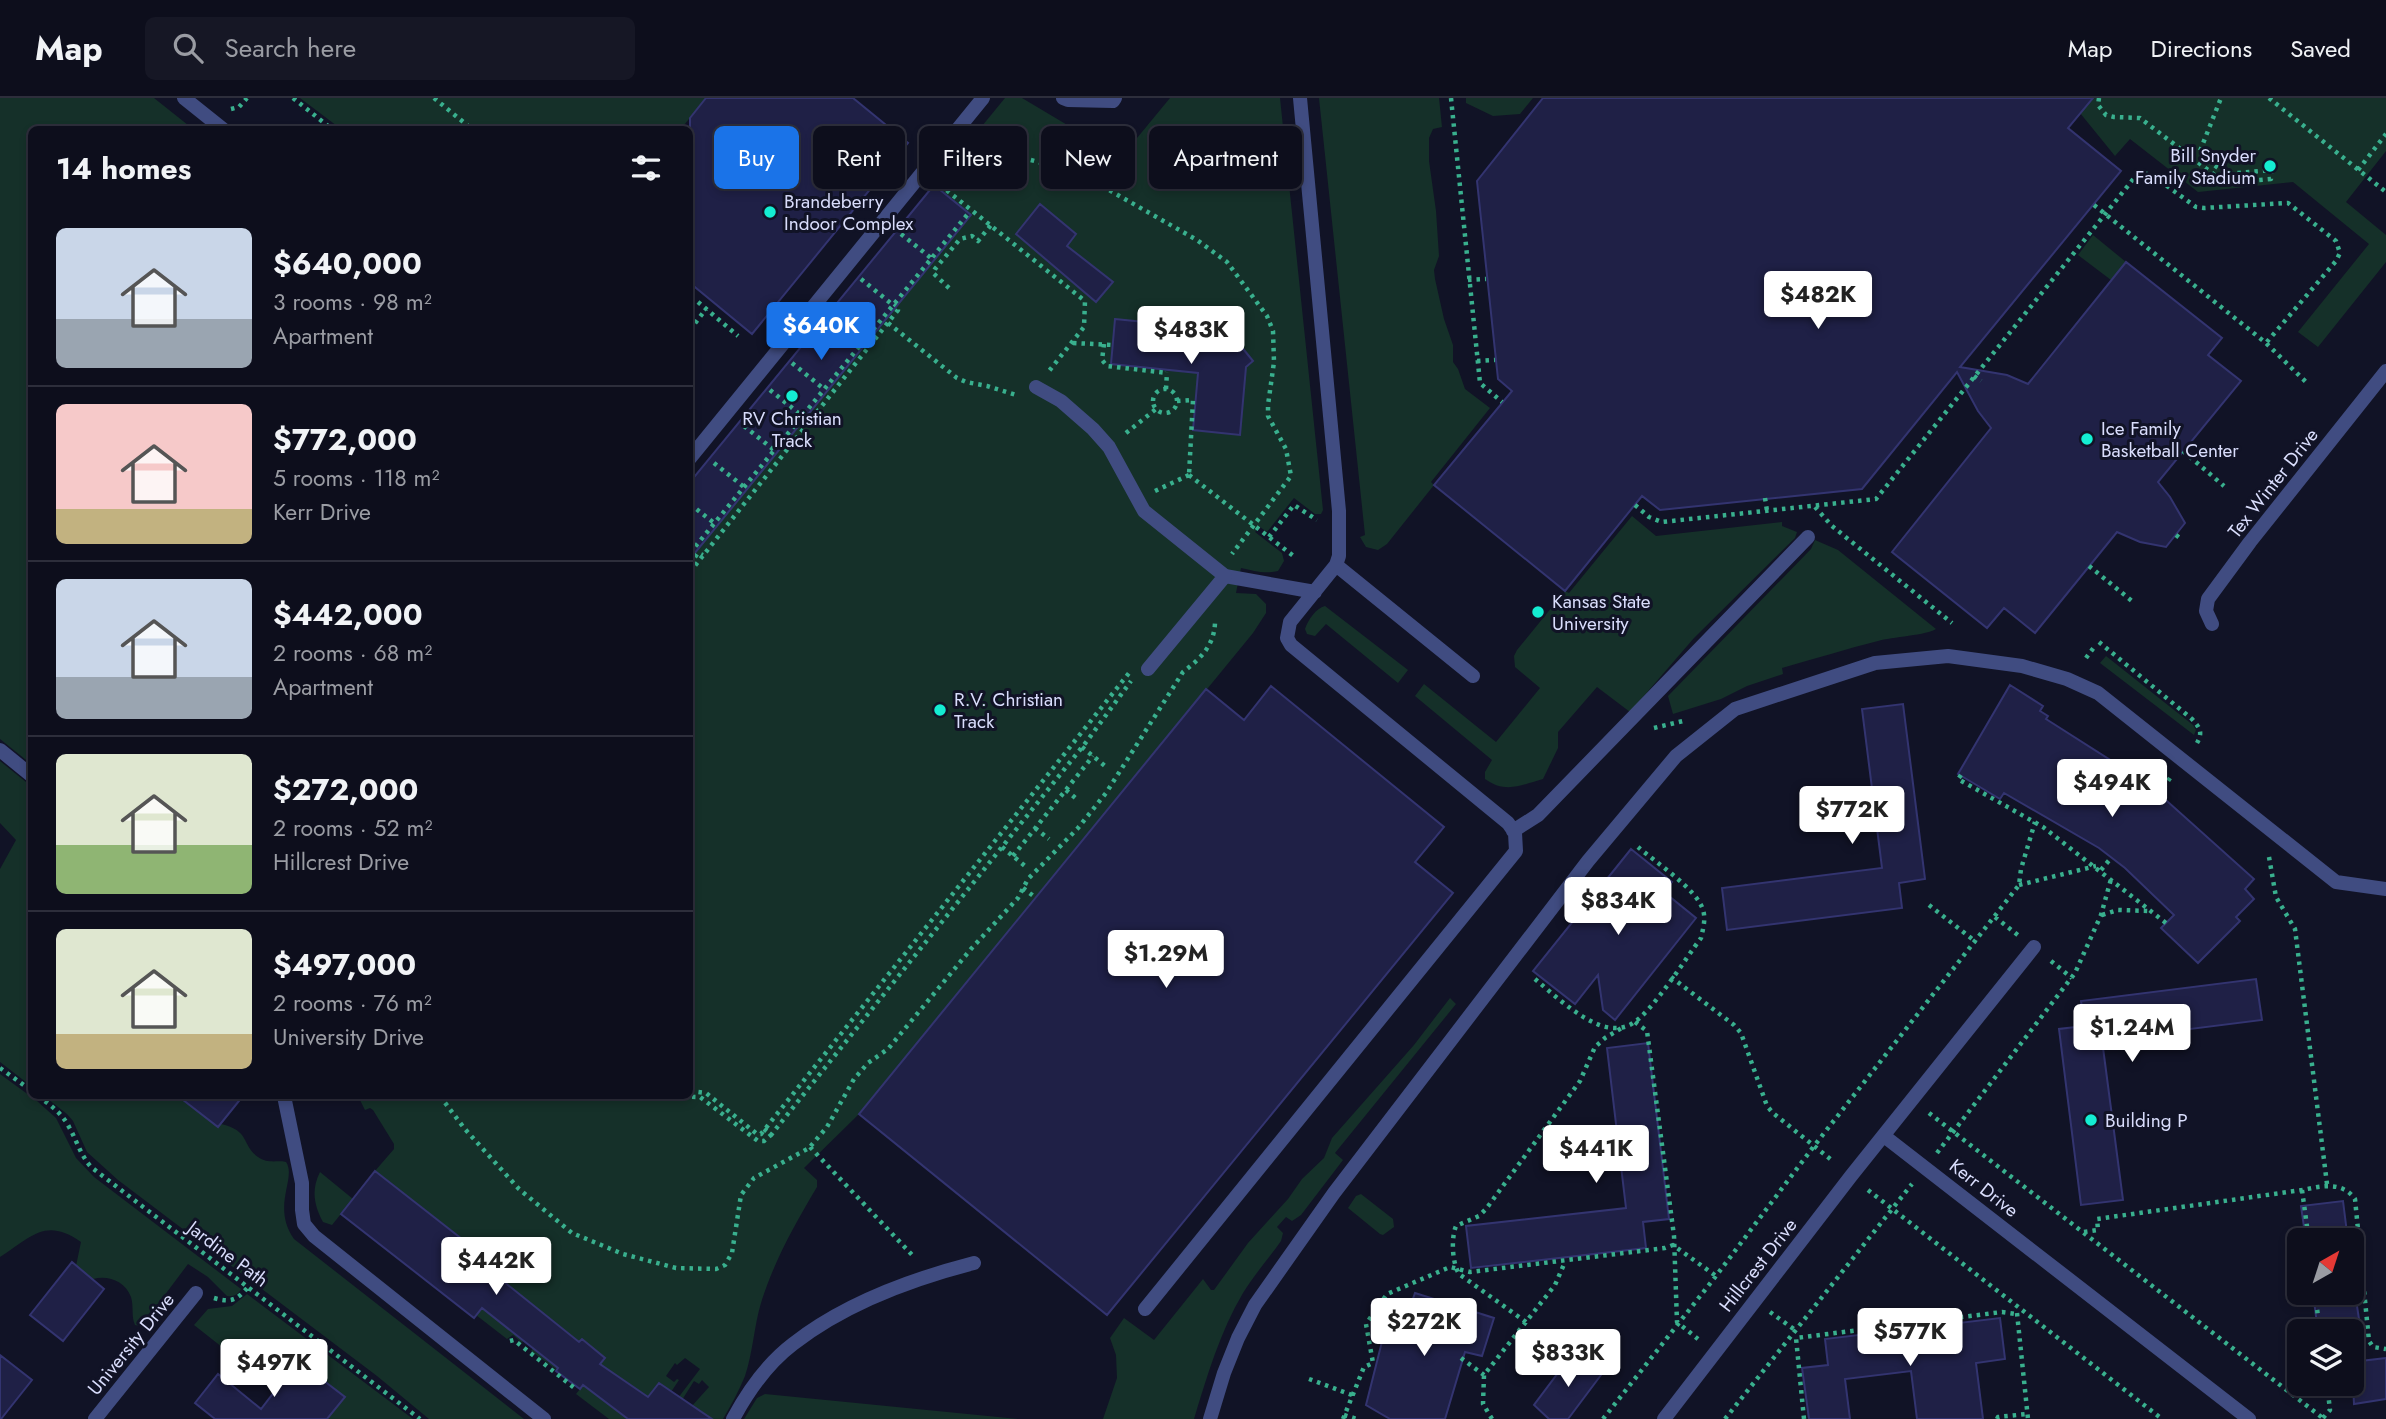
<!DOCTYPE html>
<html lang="en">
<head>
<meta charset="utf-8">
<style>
  :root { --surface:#0d0e1c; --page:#161725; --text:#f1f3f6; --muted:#9a9ca3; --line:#2d2e3b; --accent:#1a73e8 }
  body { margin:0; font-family:Jost,sans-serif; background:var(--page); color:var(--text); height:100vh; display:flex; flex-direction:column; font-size:26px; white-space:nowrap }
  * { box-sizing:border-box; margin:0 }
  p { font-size:23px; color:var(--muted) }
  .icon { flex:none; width:38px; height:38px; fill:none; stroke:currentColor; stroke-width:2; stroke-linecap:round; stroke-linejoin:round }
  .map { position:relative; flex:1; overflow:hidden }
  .drawer { position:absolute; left:28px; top:28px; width:665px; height:973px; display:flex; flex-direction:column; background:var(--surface); border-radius:10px; box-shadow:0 4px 10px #0003,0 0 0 2px var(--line) }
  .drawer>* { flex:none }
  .hud { position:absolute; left:714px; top:28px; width:665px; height:63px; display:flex; gap:14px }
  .needle { width:46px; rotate:39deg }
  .buttons { position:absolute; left:2287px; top:1130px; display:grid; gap:14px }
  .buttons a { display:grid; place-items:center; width:77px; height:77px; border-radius:10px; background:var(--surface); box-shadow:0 4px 10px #0003,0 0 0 2px var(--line); font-size:35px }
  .price { position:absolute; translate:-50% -60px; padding:0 16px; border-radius:7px; background:#fff; color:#222; font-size:23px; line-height:46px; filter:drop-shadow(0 2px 4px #0008) }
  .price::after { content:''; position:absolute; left:50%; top:42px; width:21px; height:16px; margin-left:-10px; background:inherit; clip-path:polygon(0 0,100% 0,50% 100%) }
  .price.selected { background:var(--accent); color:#fff }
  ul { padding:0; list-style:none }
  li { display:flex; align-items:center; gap:21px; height:175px; padding:0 28px }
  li+li { border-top:2px solid var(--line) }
  li span { display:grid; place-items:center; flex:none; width:196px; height:140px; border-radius:10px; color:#555 }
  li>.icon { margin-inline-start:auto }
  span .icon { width:84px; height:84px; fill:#fffc; stroke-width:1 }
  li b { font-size:30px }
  h2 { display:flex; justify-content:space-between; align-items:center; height:84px; padding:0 28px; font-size:30px }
  .chip { padding:0 24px; border-radius:10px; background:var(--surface); box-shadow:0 4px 10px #0003,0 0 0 2px var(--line); font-size:24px; line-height:63px }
  .chip.selected { background:var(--accent); color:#fff }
  header { display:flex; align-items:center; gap:42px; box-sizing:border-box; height:98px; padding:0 35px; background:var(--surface); border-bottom:2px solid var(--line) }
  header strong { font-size:33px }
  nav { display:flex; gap:38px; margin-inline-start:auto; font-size:24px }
  .search { width:490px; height:63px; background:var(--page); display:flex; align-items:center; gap:18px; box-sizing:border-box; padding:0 24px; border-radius:10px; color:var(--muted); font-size:26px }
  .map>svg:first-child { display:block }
</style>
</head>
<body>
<header>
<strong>Map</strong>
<div class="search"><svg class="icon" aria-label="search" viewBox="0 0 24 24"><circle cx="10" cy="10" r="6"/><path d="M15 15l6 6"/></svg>Search here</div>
<nav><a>Map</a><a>Directions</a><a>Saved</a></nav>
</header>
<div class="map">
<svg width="2386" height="1321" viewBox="0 0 2386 1321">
  <rect width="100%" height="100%" fill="#111326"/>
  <path fill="#153029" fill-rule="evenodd" d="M0,0H154L193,31L32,32L31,666L0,641Z
    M300,0H706L680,32L341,31Z
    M1005,0H1022L1069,28L1082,32L1123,33L1137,40L1170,0H1280L1323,412L1321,416H1315L1294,400L1267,434L1260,429L1255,434L1282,455L1284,463L1278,473C1264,476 1255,473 1241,470L1236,495L1256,496L1266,506V515L1253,535L859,1016L804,1070L817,1082V1089C795,1126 774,1163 761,1205C754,1228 753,1254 745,1278C739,1293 731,1307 723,1321H701L691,1309L709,1289L702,1282L699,1286L694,1283L682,1302L678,1300L700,1271L685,1260L677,1267L675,1265L666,1278L674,1284L677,1281L679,1282L671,1294L659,1285L631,1321H609L576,1296L605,1260L582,1241L557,1272L531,1253L533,1250L554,1267L504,1226L523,1243L522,1245L513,1237L507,1241L476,1217L508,1176L375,1073L394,1051V1046L373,1012L370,1010L365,1012L358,998H690V384ZM602,1268L621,1281L605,1303L587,1290Z
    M1319,0H1439L1442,29L1433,31L1429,40V63L1436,113L1439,158L1434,172L1435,181L1444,221L1453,247V264L1458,271L1465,291L1490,310L1431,384L1434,387L1387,446L1378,452L1366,449L1360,439L1365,437Z
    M1466,0H1533L1520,16L1493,18L1466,5Z
    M2062,0H2386V53L2346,104L2386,137V164L2318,249L2298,234L2369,146L2293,84L2198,94L2130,41L2115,58L2080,15Z
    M2093,137L2126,164L2111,182L2078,157Z
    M1632,418L1656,438L1782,424V428L1797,434L1795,440L1694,540L1630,614L1597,589L1558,634V650L1543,681C1521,687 1506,696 1485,681V674L1492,662L1415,598L1424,586L1496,644L1540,590L1515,569L1514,558L1517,552L1565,493L1569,495Z
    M1815,442L1838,452L1936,531C1928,537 1891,539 1878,543C1846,551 1814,561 1782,570L1783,576L1747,588L1721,601L1673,616L1668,598L1811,451Z
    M1325,508L1408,572L1398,585L1326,526L1315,538L1307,536L1305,531C1308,522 1316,510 1325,508Z
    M2106,558L2193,627L2196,632L2194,637L2100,565Z
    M0,663L31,688V988L0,964V771L16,742L0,725Z
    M1450,900L1456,906L1335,1055L1343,1062L1301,1117L1292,1123L1286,1119L1277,1129L1283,1135L1281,1143C1269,1160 1254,1177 1243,1195C1220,1234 1207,1278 1194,1321H1103L1117,1280L1116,1257L1110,1240L1124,1220L1154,1242L1203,1181L1211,1192H1214L1248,1145L1288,1101L1302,1081L1324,1060L1332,1040L1414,947Z
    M0,976L37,1003L56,1020L76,1060L94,1079L241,1191C238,1197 233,1199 227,1198L208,1179L188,1166L146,1222L140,1228L135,1227C131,1218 134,1209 131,1199C125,1183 108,1177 93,1181L76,1168L81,1144C45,1119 32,1139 0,1159Z
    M44,998H178L218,1029L221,1026C251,1033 241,1047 258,1059C267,1066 277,1062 286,1064C297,1080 271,1108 294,1141L524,1321H429L377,1278L118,1082L87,1054L73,1023L67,1016Z
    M320,1074L353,1101L332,1127L323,1124C314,1107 311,1092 320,1074Z
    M1361,1096L1393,1121L1394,1129L1383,1137L1380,1136L1348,1110L1356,1098Z
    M247,1196L413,1321H327L344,1299L295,1267L266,1243L246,1268L194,1227L208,1211L232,1208Z
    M765,1296L1018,1321H744L757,1300Z"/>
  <path fill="#1f2046" stroke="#333470" stroke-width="2" d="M706,0H853L908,45L752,236L690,185V20Z
    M1543,0H2093L2068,30L2121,73L1960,269L2007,277L2028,286L2126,164L2222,240L2208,257L2241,283L2158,384L2170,399L2185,425L2166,449L2140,444L2117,434L2035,535L2004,510L1987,530L1892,454L1991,330L1978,313L1957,274L1862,391L1660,412L1642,398L1565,493L1434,387L1512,293L1498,281L1477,83Z
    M934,87L971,117L690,461V384Z
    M1040,106L1076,136L1067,148L1113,184L1096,204L1016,136Z
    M1115,221L1214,231L1222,225L1253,263L1246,269L1240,337L1193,332L1198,275L1111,266Z
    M2010,587L2043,608L2040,613L2048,618L2046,621L2148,686L2254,781L2245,791L2254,801L2236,819L2240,823L2198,865L2161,830L2174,817L2125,770L2099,750L2004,695L2000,701L1958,676Z
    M1271,588L1444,729L1415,764L1453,795L1107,1217L859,1016L1206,591L1244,622Z
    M1903,606L1925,781L1899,785L1902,810L1727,832L1722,790L1882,770L1862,611Z
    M1631,751L1672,784L1664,794L1696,820L1615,922L1603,912L1598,877L1575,906L1533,873Z
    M2256,881L2262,922L2102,942L2123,1102L2081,1107L2059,931L2085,928L2081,903Z
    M1648,945L1669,1121L1643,1124L1646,1150L1471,1170L1466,1128L1626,1110L1607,950Z
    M178,998H243L218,1029Z
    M375,1073L508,1177L503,1183L579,1244L582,1241L605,1260L600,1266L648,1299L659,1285L712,1321H628L583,1287L580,1291L556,1273L558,1270L482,1210L474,1220L341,1116Z
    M2343,1103L2348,1143H2306L2301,1108Z
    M72,1164L104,1191L63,1243L30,1217Z
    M1415,1195L1494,1220L1482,1258L1465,1254L1445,1321H1390L1366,1307L1392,1204L1410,1209Z
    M2313,1195H2355L2361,1234H2318Z
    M2000,1220L2005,1261L1976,1265L1983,1321H1917L1911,1273L1845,1281L1850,1321H1809L1802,1270L1828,1267L1825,1241Z
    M1573,1255L1601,1277L1568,1321H1549L1534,1307Z
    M0,1257L32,1282L1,1321H0Z
    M2386,1260V1301L2354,1306L2352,1264Z
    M298,1263L345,1299L327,1321H215L195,1305L218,1276L261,1311Z"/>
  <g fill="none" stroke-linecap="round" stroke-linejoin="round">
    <path stroke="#39b08e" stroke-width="4.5" stroke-dasharray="3.5 5" stroke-linecap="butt" d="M293,0L333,32
      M434,0L473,32
      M1451,0L1480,285L1502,304
      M2099,0L2098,7L2106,17L2114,19L2140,20L2225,85L2271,81V72L2226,76L2201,57L2200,53L2221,0
      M2269,0L2386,94
      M231,11L239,9L247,0
      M974,45L979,48L1079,75L1197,142L1227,164L1267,218L1273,233L1274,264L1268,307V318L1286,351L1291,378L1232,456
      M2358,72L2386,36
      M940,87L1085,203L1084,229L1049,273
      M2094,107L2266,245L2307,285
      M901,136L931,160
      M861,181L893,207
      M1468,182L1486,181
      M949,190L933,175L935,171L960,141L972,138L978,143L991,127
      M698,204L738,238
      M832,218L863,243
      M888,225L957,280L966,284L987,288L1016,297
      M690,232L706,211
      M1073,245L1113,247
      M1104,246L1102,262L1107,268L1167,275
      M1477,263L1495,262
      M792,265L824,291
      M1974,278L1981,283
      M1166,291L1167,274
      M1153 303a12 12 0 1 1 24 0a12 12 0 1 1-24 0Z
      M770,292L802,318
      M1177,303L1193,302L1189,377
      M744,328L774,352
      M1126,335L1156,311
      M2183,353L2224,388
      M714,365L744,389
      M1189,377L1296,460
      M1155,393L1189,377
      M1765,400L1767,413
      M690,406L714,425
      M1635,407L1649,419L1662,424L1876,401L2135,79L2143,75L2152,77L2196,109L2204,110L2288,105L2336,143L2340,155L2336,163L2266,245
      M1815,409L1832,428L1952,525
      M2176,437L2181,441
      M1269,439L1294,407L1317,422
      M690,455L967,117
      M690,466L698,455L703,457
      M2089,468L2132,503
      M690,474L898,212V209L894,206
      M2099,544L2192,621C2200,630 2203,634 2197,645
      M2086,560L2095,548
      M1654,630L1683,623
      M1082,649L1105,668
      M1961,677L1958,681L2043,729L2166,825
      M1066,692L1079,703
      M2154,704L2170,680
      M1035,730L1049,741
      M1002,749L1025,768
      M1013,758L1093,658
      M2269,759L2276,799L2295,831L2327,1086
      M2101,772L2111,760
      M2019,787L2096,768
      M1023,790L1036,800
      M1929,807L1976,844
      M2102,817L2118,812L2151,813
      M1995,819L2019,838
      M2051,863L2072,880
      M1671,879L1734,927L1741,935L1767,1008L1773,1015L1834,1064
      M1535,881C1554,897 1574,916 1597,926C1608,931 1623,932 1633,925C1652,914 1686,860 1701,840C1703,831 1706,821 1703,812C1697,791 1655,764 1638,749
      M1635,924L1647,933L1674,1138L1677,1224L1698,1241
      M0,970L32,993
      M690,993L706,995L757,1036H761L1129,575
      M38,998C50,1007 62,1015 69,1029C77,1043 80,1056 91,1069L420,1321
      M440,998L464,1030L519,1091L572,1135L623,1156L676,1170L716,1171L725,1167L732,1155L741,1097L754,1080L809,1050L827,1029L854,981L868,965L888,951L971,851L1018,800L1028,781L1078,730L1106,695L1183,574C1200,561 1214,548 1215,525
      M658,998L700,999L758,1043H764L771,1037
      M1929,1015L2324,1321
      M764,1031L771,1037L1087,643L1131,583
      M810,1049L915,1160
      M1937,1055L2075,875L2101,817L2111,781
      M1868,1092L2162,1321
      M2302,1092L2309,1143
      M2084,1134L2098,1132L2097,1121L2302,1092C2322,1088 2342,1083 2355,1101L2369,1243L2373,1249L2386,1251
      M2315,1195L2320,1234
      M214,1200C231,1205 237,1202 248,1189
      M1770,1214L1795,1232
      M2017,1215L2028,1321
      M1526,1224L1459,1176C1452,1164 1451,1140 1456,1128L1479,1118L1486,1111L1580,983L1595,949L1605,940L1625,928
      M510,1243L514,1242L577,1292
      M1461,1260L1484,1277
      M1309,1281L1352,1297
      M1344,1317L1357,1321
      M2323,1320L2330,1312L2327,1286
      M1343,1321L1364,1269L1373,1265L1366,1226L1387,1196L1450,1169L1470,1174L1665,1150L1673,1147L1716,1178
      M1492,1321L1483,1306L1484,1277L1555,1187L1565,1164
      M1603,1321L1716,1178L1814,1048L2019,787L2021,771L2035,724
      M1725,1321L1912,1086
      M1804,1321L1796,1240L2002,1214L2016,1216
      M1997,1321L1998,1319L2027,1316"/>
    <path stroke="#404c81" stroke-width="14" d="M184,0L224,32
      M1063,0L1068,2L1113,3L1115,0
      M1300,0L1339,413V458L1336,467L1473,578
      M690,360L983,0
      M1225,478L1315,494
      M2212,526L2206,513L2208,501L2250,444L2386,273
      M0,652L32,678
      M1513,733L1538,717L1808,439
      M284,998L302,1085V1112L304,1126L314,1138L544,1321
      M1145,1211L1516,753L1515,735L1508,725L1291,547L1287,540L1290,524L1336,467
      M733,1321C748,1293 768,1265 793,1246C844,1206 912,1181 974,1165
      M1210,1321L1224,1275L1238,1240L1255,1207L1334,1095L1588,763L1676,658L1735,611L1875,565L1948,558L2022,568L2067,581L2098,595L2336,784L2386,791"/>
    <path stroke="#404c81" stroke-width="14" d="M1036,289L1061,303L1093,331L1109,349L1144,413L1225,478L1148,571"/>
    <path stroke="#404c81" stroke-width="14" d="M1884,1038L2249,1321
      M95,1321L196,1195
      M1664,1321L1851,1078L2034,849"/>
  </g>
  <g fill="#14edd2" stroke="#111326" stroke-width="2.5">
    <circle cx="2270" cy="68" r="7"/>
    <circle cx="770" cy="114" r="7"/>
    <circle cx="792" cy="298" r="7"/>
    <circle cx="2087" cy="341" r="7"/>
    <circle cx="1538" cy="514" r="7"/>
    <circle cx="940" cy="612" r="7"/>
    <circle cx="2091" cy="1022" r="7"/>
  </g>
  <g text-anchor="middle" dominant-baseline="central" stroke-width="6" stroke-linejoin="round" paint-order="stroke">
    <g font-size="19" fill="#d9ddfc" stroke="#111326" text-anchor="start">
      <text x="2256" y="57" text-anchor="end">Bill Snyder<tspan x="2256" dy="22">Family Stadium</tspan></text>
      <text x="784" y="103">Brandeberry<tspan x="784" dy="22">Indoor Complex</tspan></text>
      <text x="792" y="320" text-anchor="middle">RV Christian<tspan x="792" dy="22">Track</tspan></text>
      <text x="2101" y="330">Ice Family<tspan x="2101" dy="22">Basketball Center</tspan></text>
      <text x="1552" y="503">Kansas State<tspan x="1552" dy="22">University</tspan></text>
      <text x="954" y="601">R.V. Christian<tspan x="954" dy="22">Track</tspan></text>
      <text x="2105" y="1022">Building P</text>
    </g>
    <g font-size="19" fill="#d9ddfc" stroke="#111326">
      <text transform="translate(2273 385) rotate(-52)">Tex Winter Drive</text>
      <text transform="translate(1984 1090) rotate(38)">Kerr Drive</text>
      <text transform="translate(228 1156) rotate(37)">Jardine Path</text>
      <text transform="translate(1758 1167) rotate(-52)">Hillcrest Drive</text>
      <text transform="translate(131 1246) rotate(-51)">University Drive</text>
    </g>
  </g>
</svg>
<div class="buttons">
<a><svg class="needle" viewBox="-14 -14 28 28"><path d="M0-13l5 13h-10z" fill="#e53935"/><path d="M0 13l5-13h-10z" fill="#9a9ca3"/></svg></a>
<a><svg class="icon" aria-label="layers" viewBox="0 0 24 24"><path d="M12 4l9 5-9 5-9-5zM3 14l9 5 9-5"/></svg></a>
</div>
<b class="price" style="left:1818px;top:233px">$482K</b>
<b class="price selected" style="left:821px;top:264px">$640K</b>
<b class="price" style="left:1191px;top:268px">$483K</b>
<b class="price" style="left:2112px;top:721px">$494K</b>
<b class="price" style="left:1852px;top:748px">$772K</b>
<b class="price" style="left:1618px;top:839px">$834K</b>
<b class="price" style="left:1166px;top:892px">$1.29M</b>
<b class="price" style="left:2132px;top:966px">$1.24M</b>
<b class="price" style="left:1596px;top:1087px">$441K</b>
<b class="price" style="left:496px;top:1199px">$442K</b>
<b class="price" style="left:1424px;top:1260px">$272K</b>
<b class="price" style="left:1910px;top:1270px">$577K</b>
<b class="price" style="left:1568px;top:1291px">$833K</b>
<b class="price" style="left:274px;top:1301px">$497K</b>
<div class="hud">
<a class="chip selected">Buy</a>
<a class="chip">Rent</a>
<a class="chip">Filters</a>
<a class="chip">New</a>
<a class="chip">Apartment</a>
</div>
<section class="drawer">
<h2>14 homes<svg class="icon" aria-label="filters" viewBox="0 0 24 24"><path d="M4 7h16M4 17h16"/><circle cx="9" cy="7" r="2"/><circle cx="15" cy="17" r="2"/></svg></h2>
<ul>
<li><span style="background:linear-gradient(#c9d6e8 65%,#9aa5b1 0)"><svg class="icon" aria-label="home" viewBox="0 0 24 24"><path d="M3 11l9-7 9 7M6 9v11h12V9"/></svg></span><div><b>$640,000</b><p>3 rooms · 98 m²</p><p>Apartment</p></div></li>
<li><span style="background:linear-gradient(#f6c9c9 75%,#c2b280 0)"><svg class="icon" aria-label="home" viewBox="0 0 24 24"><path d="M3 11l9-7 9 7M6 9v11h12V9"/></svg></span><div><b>$772,000</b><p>5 rooms · 118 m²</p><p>Kerr Drive</p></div></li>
<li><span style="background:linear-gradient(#c9d6e8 70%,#9aa5b1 0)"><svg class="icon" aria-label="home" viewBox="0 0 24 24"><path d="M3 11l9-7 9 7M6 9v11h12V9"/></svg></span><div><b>$442,000</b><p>2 rooms · 68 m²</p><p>Apartment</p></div></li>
<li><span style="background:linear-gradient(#dfe7d0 65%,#8fb573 0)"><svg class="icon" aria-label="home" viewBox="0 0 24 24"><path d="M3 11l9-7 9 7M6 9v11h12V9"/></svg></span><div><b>$272,000</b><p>2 rooms · 52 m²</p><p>Hillcrest Drive</p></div></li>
<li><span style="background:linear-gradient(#dfe7d0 75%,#c2b280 0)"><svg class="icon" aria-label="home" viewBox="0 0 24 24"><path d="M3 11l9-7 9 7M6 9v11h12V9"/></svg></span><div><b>$497,000</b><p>2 rooms · 76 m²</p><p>University Drive</p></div></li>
</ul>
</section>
</div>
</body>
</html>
